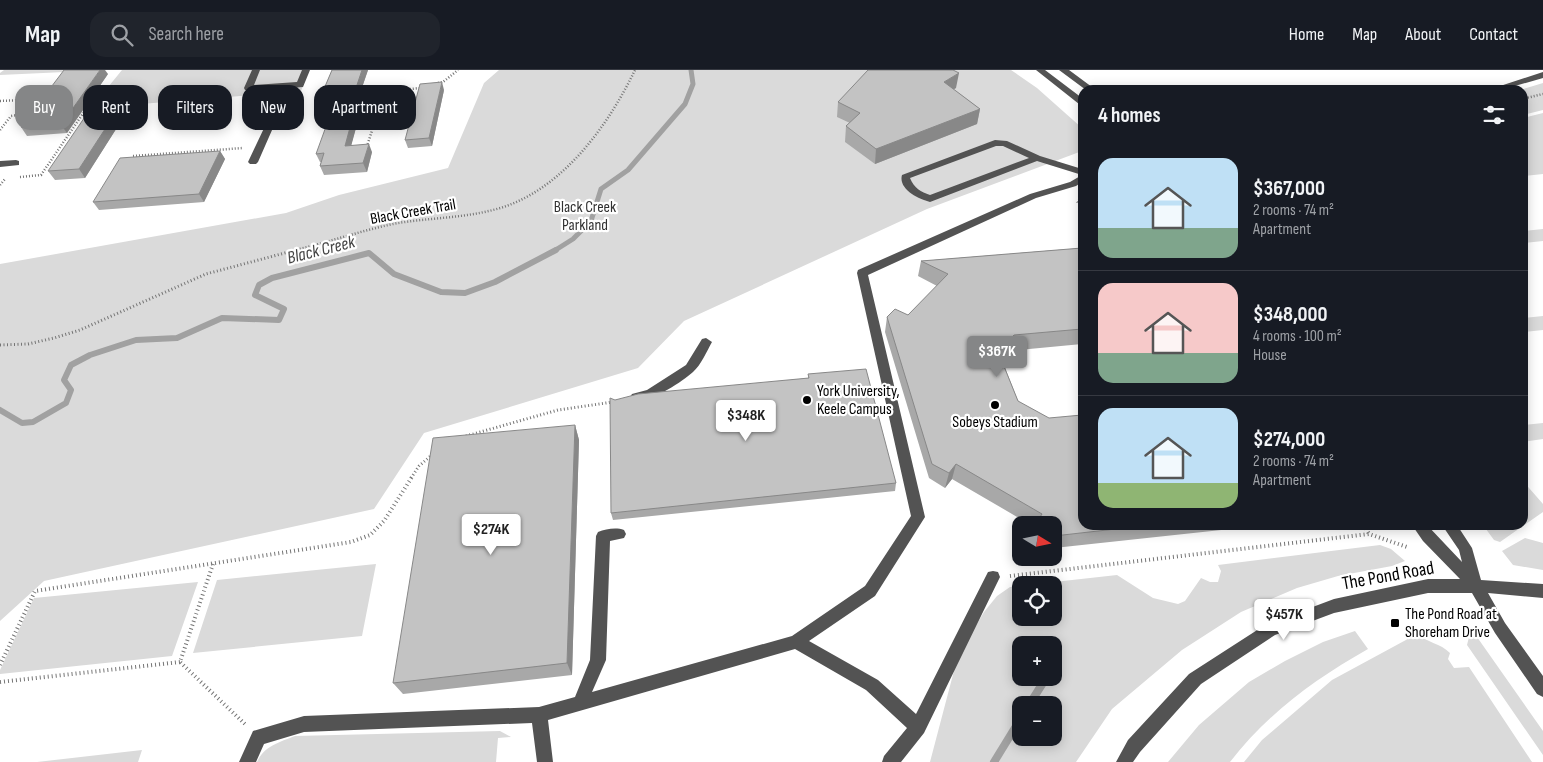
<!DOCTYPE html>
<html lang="en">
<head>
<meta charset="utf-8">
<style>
  :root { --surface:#171b24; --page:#20242c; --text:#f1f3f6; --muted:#9ea1a6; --line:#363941; --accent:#858687 }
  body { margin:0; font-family:"Sofia Sans Condensed",sans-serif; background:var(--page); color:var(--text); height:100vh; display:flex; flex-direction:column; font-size:19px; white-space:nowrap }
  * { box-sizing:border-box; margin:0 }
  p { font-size:16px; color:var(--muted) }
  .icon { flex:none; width:28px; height:28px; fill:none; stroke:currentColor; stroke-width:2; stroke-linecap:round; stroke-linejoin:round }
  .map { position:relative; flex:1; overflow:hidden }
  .sheet { position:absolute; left:1078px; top:15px; width:450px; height:445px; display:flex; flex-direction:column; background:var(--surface); border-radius:15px; box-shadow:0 2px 12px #0003 }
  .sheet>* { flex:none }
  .top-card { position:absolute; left:15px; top:15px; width:475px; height:45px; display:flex; gap:10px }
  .needle { width:32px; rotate:100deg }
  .fabs { position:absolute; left:1012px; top:446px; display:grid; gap:10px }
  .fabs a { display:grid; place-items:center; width:50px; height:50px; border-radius:10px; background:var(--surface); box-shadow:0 2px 12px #0003; font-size:25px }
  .price { position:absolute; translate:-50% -42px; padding:0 11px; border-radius:5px; background:#fff; color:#222; font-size:16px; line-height:32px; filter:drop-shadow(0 1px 2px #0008) }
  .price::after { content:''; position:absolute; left:50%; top:30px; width:15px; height:11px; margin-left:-8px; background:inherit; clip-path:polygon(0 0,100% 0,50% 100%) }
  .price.current { background:var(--accent); color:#fff }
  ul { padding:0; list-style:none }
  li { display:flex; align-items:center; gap:15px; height:125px; padding:0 20px }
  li+li { border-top:1px solid var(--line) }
  li span { display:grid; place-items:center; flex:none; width:140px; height:100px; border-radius:15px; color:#555 }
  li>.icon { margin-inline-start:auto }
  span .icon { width:60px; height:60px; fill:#fffc; stroke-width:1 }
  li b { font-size:21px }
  h2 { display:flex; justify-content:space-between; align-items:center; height:60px; padding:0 20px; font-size:21px }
  .pill { padding:0 18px; border-radius:15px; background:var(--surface); box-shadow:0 2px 12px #0003; font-size:18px; line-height:45px }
  .pill.current { background:var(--accent); color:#fff }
  header { display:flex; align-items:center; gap:30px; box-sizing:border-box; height:70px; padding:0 25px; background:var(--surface); border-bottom:1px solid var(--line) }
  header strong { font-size:24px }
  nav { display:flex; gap:28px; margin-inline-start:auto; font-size:18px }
  .search { width:350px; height:45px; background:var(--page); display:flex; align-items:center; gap:12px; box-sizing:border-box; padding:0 18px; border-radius:15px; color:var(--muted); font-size:19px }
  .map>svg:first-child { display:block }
</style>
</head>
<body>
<header>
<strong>Map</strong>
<div class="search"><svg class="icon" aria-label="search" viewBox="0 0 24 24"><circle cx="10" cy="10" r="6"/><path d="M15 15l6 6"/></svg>Search here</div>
<nav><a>Home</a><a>Map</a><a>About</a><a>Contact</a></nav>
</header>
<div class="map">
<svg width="1543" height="692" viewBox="0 0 1543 692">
  <rect width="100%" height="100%" fill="#fff"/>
  <path fill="#dadada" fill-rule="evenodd" d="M4,0H108L0,5V3Z
    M122,0H309L301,21L91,38Z
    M499,0H1011L1037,18L1082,58V81L927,139L684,251L638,298L424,363L374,439L44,511L0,551V194L286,143L339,125L448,98L484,13Z
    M1543,13V40L1523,45L1522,20H1520Z
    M1543,43V104L1523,106V48Z
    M1543,159V171L1523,173V161Z
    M1543,246V260L1523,262V248Z
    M1543,353V369L1523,372V355Z
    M1523,411L1543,434V442L1500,472L1494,470L1483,455H1522Z
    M1525,468L1543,473V500L1513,495L1502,481Z
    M1380,475L1391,479L1405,491L1392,496L1338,506L1297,518L1241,542L1182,580L1112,639L1076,692H930L955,597L968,569L984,542L997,526L1010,517L1021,516V548H1054V515H1027L1117,505L1153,528L1178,534L1185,531L1201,508L1210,512H1218L1221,501L1218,495ZM1021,575H1054V608H1021ZM1021,635H1054V668H1021Z
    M376,494L362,566L193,583L217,510Z
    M198,512L172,586L0,604V600L34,528Z
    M1355,561L1368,579C1315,609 1268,643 1230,692H1168L1199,655L1249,612L1285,591L1323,572Z
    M1417,564C1428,573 1440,573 1450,583L1448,589L1454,598L1469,597L1532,692H1244L1262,670L1332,610Z
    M1469,567H1477L1543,661V685L1467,575Z
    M500,661L511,667L498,668L496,692H257C264,676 280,672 295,666Z
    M142,680L138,692H37Z"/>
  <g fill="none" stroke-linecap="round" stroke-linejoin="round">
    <path stroke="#a1a1a1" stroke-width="5" d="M554,181L573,169L591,151L601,119L628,100L685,34L693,14L691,0"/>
    <path stroke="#a1a1a1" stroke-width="6" d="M0,340L22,353L33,352L66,333L71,320L64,310L71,295L90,285L136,270L177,268L222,248L279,250L284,239L255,225L259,215L272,208L369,183L394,204L441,222L465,223L495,212L556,180"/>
    <path stroke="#a1a1a1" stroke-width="8" d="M1054,595L1057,591
      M1029,635L1046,608
      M994,692L1021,648"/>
    <path stroke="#757575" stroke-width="2.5" stroke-dasharray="1 2" stroke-linecap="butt" d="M438,13L443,12L458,0
      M358,18L383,27L367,76
      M374,23L420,18
      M1522,29L1543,24
      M0,31L44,29
      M0,60L11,46L19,45L31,29
      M133,86L243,78
      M20,107L41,105L95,26H90
      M0,115L5,109
      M1082,129L1077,131L1082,139
      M291,181C327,173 362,160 398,153C429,148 462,148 493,140C559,124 607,58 635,0"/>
    <path stroke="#757575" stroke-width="3" stroke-dasharray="1 2.5" stroke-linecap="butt" d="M0,275L28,274L54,268L80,260L206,204L296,180
      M466,366L558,340L613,332
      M411,408L419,396L433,384"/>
    <path stroke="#757575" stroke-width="4" stroke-dasharray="1 3" stroke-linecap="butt" d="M1364,455L1369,464
      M213,494L180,592L246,655
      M1010,506L1369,464L1407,477
      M0,595L35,521L351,472L370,465L384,451L412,407
      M0,612L180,592"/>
    <path fill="#535353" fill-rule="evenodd" d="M252,0H260L254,15L297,12L302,0H310L303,17L290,18L286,27L282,30L278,27L281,18L245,20L244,18Z
      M1036,0H1045L1082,28V35L1079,34Z
      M1059,0H1069L1096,20H1086Z
      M1543,2V8L1501,20H1488Z
      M279,32L283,35L258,92L256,94H250L248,92L275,35Z
      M995,70L1007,71L1040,86L1082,99V105L1037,91L930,132C918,129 898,119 902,105ZM996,76H1003L1029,88L930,125C921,122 914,118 910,108Z
      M16,90L19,91V95L0,97V91Z
      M1082,105V112L1076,116L1036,128L868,205L925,447L875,526L809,571L878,610L916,644L988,502L993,501L998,502L1000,507L924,663L901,692H882L884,686L907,658L866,620L795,579L548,650L553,692H537L532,653L304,662L264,674L256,692H239L253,661L304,646L539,637L575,627L590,590L596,466L598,462C606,459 616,457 624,460L626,464L624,468L610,471L606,590L592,622L792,566L865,516L911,446L857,203L858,200L1030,124L1070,112Z
      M706,268L712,272C707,281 701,295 693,302C682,312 647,335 632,330L630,327L632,324L647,320L686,295L702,269Z
      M1412,455H1427L1462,492L1459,480L1442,455H1457L1472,478L1481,510L1543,514V528L1488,523L1505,553L1543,606V627L1537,624L1495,563L1472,523H1428L1334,543L1275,565L1201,614L1140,682L1133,692H1116L1128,670L1189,604L1265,555L1334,529L1428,509H1460L1423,471Z"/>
  </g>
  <path fill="#a8a8a8" d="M332,0H368L357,32L325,34L321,26Z
    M108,4L67,63L27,66L21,57Z
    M956,18L953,19L980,39L977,54L875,94L845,72L846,56L850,53L837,47L838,32Z
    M444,20L432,76L408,78L405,70Z
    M125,45L85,108L55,110L48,101Z
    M359,47L351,75L372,82L367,102L324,105L320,96L321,92H320L316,84Z
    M220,81L225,89L204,132L99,140L93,132Z
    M1082,178V274L1009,281L1002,290L1018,331L1082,455H1251L1249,457L1054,478V455H1031L952,409L945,418L929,408L885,262L887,247L908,245L937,216L918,206L921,191Z
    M808,304L896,413L895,421L613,450L611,443L615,330L808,308Z
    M575,355L579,370L572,605L403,624L393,613Z"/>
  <path fill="#888" d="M100,0H105L108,4L67,63L61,55Z
    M362,0H368L357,32L354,24Z
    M959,3L956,18L941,27L944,12Z
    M442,12L444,20L432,76L429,68Z
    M120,36L125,45L85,108L79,99Z
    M355,39L359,47L349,84L345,76Z
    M980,39L977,54L875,94L876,79Z
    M369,74L372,82L367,102L363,93Z
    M220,81L225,89L204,132L199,124Z
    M1014,265L1009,281L994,299L999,284Z
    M575,355L579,370L572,605L567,593Z
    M956,394L952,409L945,418L949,403Z"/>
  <path fill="#c3c3c3" stroke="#888" d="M64,0H100L61,55L21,57Z
    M332,0H362L354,24L321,26Z
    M868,0H953L959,3L944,12L980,39L876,79L846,56L860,43L838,32Z
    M442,12L429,68L405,70L420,14Z
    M120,36L79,99L48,101L91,38Z
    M355,39L345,76L369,74L363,93L320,96L324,83L316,84L332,40Z
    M220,81L199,124L93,132L120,88Z
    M1082,178V259L1014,265L999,284L1018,331L1049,348L1082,345V455H1151L1054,466V455H1035L1042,444L956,394L949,403L932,394L887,247L895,239L908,245L948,204L921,191Z
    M866,299L896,413L611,443L610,328L615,330L638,324L809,308L808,304Z
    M575,355L567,593L393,613L433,368Z"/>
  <g fill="#000" stroke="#fff" stroke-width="2">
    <circle cx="807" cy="330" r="5"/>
    <circle cx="995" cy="335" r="5"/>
    <rect x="1390" y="548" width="10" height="10" rx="2.5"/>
  </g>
  <g text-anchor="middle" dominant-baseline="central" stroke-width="4.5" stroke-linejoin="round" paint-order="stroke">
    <g font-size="16" fill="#313131" stroke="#fff">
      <text x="585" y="137">Black Creek<tspan x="585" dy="18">Parkland</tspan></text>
    </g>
    <g font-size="16" fill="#000" stroke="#fff">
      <text transform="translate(413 142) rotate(-10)">Black Creek Trail</text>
    </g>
    <g font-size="16" fill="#000" stroke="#fff" text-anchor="start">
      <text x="817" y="321">York University,<tspan x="817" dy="18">Keele Campus</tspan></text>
      <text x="995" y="352" text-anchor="middle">Sobeys Stadium</text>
      <text x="1405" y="544">The Pond Road at<tspan x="1405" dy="18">Shoreham Drive</tspan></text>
    </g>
    <g font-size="18" font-style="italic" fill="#424242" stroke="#fff">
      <text transform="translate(321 180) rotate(-14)">Black Creek</text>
    </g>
    <g font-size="19" fill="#000" stroke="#fff">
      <text transform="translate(1388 506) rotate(-10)">The Pond Road</text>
    </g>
  </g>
</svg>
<div class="fabs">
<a><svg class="needle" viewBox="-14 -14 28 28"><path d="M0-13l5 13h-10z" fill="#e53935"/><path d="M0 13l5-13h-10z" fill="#9ea1a6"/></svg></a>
<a><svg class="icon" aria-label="locate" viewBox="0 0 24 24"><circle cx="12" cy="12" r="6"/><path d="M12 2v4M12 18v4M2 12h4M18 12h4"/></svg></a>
<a>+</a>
<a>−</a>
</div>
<b class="price current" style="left:997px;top:308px">$367K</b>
<b class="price" style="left:746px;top:372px">$348K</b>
<b class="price" style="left:491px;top:486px">$274K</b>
<b class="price" style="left:1284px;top:571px">$457K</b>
<div class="top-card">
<a class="pill current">Buy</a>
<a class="pill">Rent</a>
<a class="pill">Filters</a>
<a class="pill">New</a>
<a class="pill">Apartment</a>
</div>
<section class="sheet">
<h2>4 homes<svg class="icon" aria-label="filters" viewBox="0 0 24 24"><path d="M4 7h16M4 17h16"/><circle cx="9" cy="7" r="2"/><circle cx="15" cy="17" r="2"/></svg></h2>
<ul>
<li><span style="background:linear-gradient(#bfe0f5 70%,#7fa58c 0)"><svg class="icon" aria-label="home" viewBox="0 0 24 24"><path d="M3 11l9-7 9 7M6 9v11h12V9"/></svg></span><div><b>$367,000</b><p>2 rooms · 74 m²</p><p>Apartment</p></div></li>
<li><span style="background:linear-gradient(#f6c9c9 70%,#7fa58c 0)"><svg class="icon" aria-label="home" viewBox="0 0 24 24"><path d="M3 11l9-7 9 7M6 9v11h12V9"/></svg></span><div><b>$348,000</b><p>4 rooms · 100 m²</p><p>House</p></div></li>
<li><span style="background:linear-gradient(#bfe0f5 75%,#8fb573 0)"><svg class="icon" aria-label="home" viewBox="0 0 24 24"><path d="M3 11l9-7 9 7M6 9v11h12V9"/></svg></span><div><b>$274,000</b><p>2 rooms · 74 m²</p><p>Apartment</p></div></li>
</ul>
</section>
</div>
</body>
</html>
